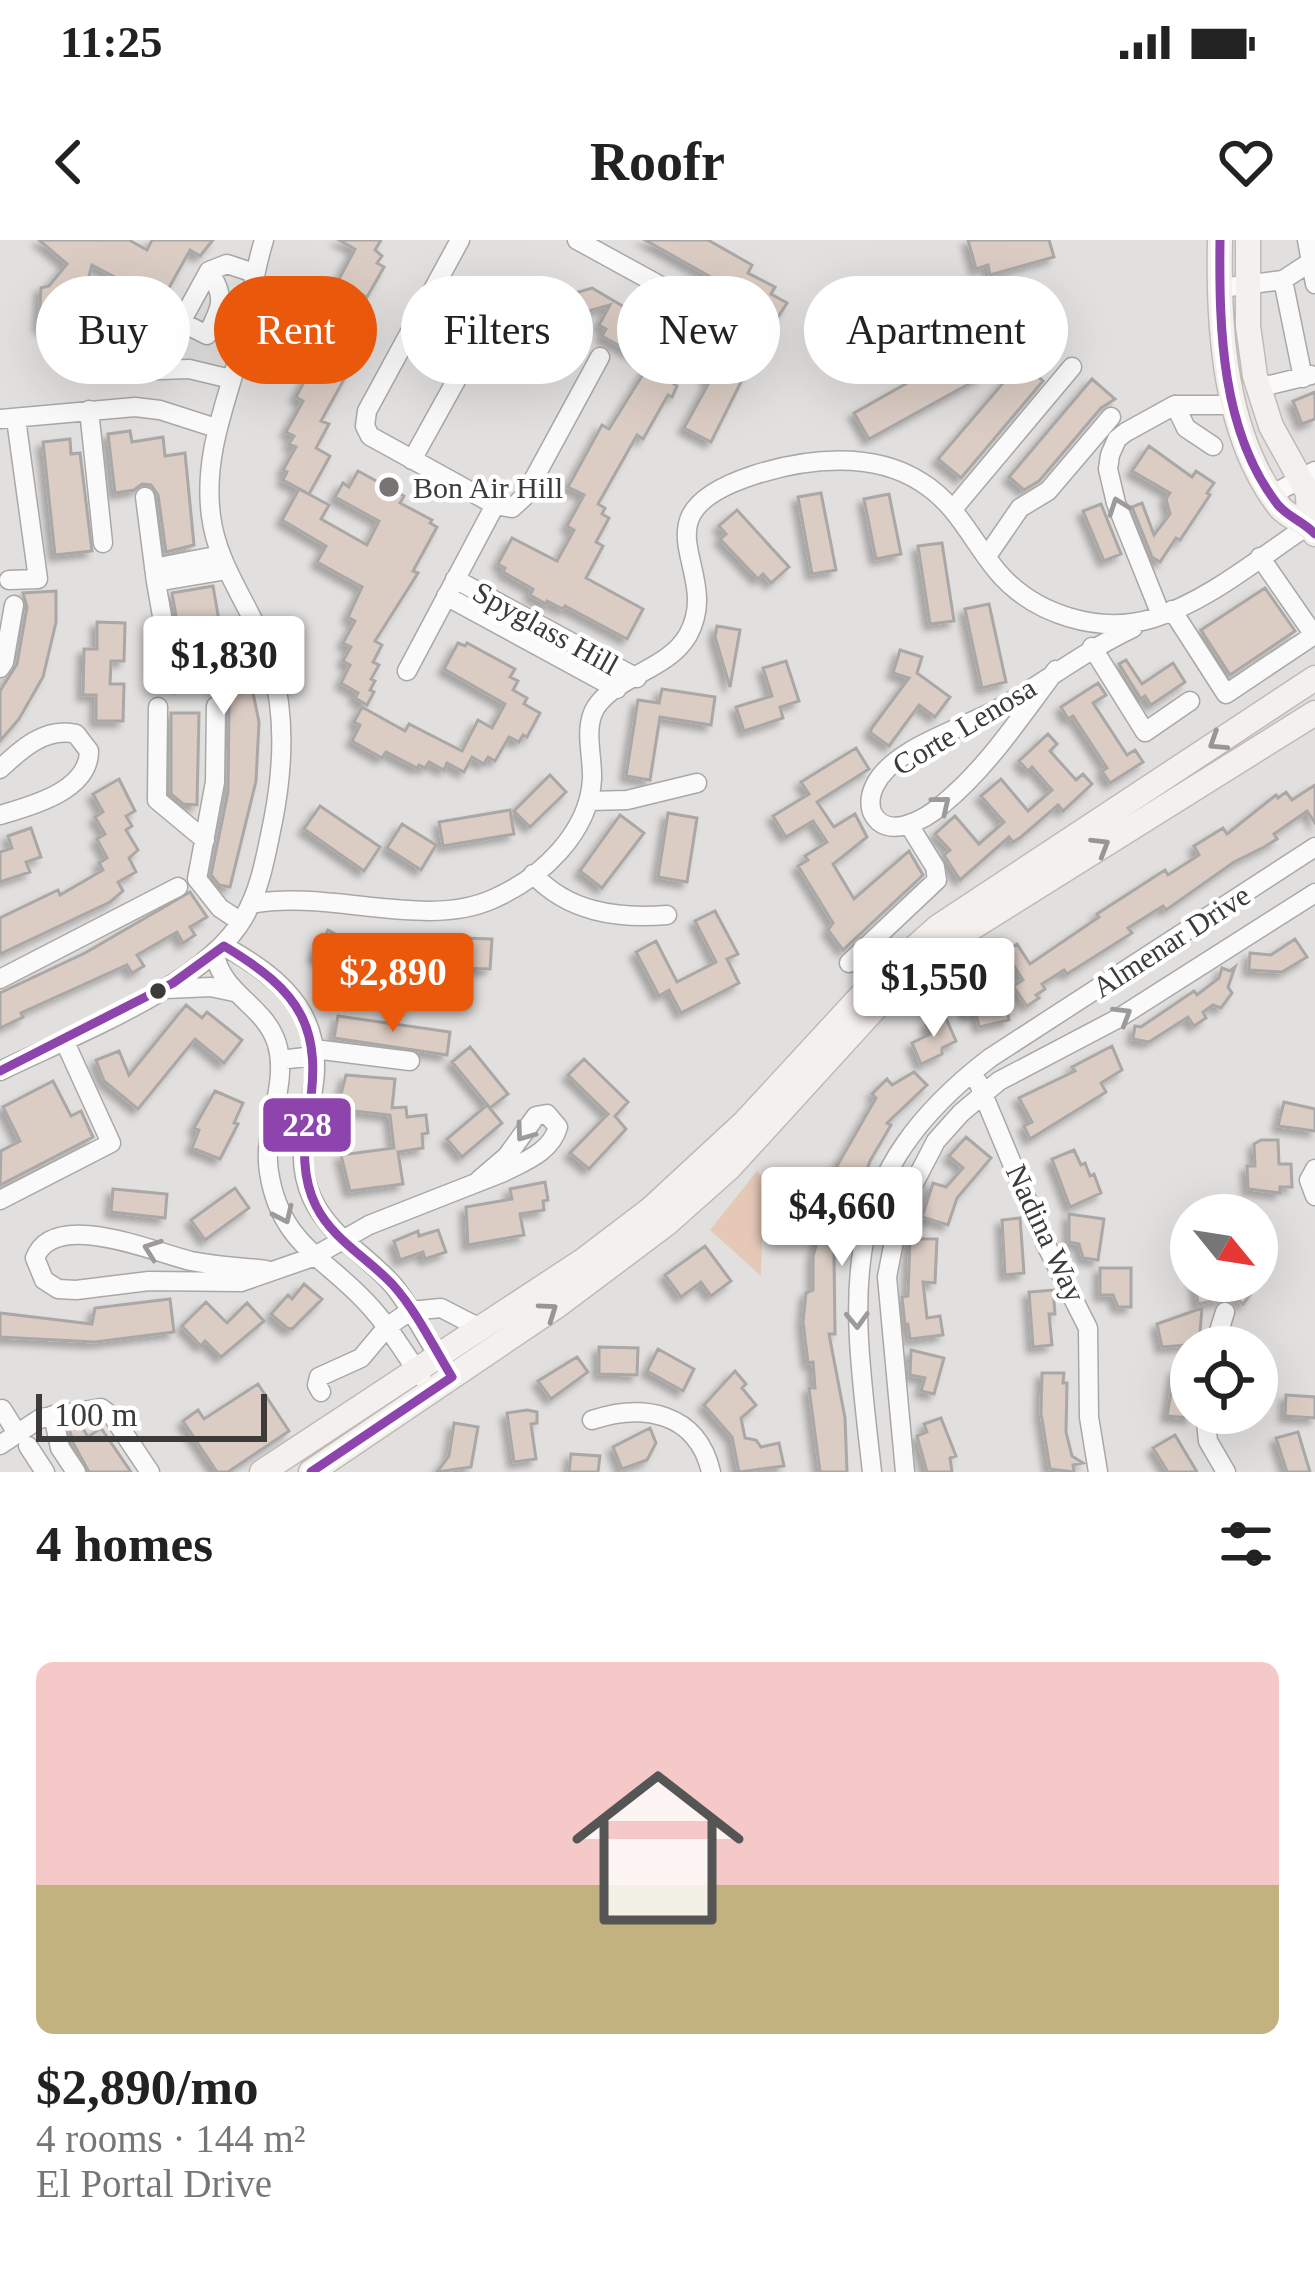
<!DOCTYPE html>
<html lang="en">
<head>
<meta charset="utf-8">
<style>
  :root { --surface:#fff; --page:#f2f2f2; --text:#222; --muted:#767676; --accent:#ea580c }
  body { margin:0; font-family:Georgia,serif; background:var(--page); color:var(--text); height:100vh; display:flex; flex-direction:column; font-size:45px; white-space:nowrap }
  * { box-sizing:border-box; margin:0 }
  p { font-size:39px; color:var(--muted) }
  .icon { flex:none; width:66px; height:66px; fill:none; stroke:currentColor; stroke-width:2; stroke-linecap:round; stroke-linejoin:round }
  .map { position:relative; height:1232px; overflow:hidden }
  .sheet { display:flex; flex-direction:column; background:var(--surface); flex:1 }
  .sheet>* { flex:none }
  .hud { position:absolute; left:36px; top:36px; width:1245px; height:108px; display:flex; gap:24px }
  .needle { width:78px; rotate:120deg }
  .controls { position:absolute; left:1170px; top:954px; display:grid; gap:24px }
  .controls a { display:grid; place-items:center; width:108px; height:108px; border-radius:50%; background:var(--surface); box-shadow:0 12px 48px #0002; font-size:60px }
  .scale { position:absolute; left:36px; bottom:30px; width:231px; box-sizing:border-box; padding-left:12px; border:6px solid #3d3b3a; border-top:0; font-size:33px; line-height:42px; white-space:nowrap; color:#3d3b3a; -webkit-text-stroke:9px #fff; paint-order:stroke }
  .price { position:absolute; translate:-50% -102px; padding:0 27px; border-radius:12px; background:#fff; color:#222; font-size:39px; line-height:78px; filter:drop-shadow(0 3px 6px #0008) }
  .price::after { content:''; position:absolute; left:50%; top:72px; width:36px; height:27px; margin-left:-18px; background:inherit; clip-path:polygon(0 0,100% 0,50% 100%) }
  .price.active { background:var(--accent); color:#fff }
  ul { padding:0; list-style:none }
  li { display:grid; align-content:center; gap:24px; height:636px; padding:0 36px }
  li span { display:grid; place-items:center; height:372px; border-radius:18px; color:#555 }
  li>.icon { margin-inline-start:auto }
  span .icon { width:216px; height:216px; fill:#fffc; stroke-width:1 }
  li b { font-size:51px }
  h2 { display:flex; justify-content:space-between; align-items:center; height:144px; padding:0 36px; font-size:51px }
  .chip { padding:0 42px; border-radius:54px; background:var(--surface); box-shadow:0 12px 48px #0002; font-size:42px; line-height:108px }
  .chip.active { background:var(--accent); color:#fff }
  .status { display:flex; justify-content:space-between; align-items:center; height:84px; padding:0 60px; background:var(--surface); direction:ltr }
  .status svg { height:33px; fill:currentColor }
  header { display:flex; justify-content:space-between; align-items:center; height:156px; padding:0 36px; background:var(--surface); font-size:54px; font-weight:700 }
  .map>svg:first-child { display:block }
</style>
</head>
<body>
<div class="status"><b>11:25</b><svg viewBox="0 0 49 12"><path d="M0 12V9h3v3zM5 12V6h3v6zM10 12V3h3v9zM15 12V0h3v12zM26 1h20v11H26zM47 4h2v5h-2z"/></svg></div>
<header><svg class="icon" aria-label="back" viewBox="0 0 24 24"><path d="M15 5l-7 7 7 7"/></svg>Roofr<svg class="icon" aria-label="heart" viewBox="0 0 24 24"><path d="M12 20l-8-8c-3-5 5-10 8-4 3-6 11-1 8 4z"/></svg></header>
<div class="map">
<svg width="1315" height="1232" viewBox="0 0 1315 1232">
  <defs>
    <filter id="shadow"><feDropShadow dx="-5.5" dy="5.5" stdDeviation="3" flood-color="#0004"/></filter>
  </defs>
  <rect width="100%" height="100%" fill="#e2e0de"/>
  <path fill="#e6c8b6" d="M757,931L777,954L762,997L761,1036L710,990Z"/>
  <path fill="#dbcdc4" stroke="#aaa8a7" stroke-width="3" fill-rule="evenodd" filter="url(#shadow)" d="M39,0H129L147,10L152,0H213L200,16L190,10L151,80L161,86L156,102L145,116L135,117L98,98L99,83L75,76L68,86L57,88L53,93L39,86L41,48L49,46L67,24ZM92,25L122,41L96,77L82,62Z
    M339,0H381L375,10L382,16L377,23L384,27L367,57L338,41L355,9Z
    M645,0H708L752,25L748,33L775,47L771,54L787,63L759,106L711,202L684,188L710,141L706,138L750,59Z
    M968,0H1049L1054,17L990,35L988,25L976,29Z
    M482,47L529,73L516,95L511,92L504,98L467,77Z
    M592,48L643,78L641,82L681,99L672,115L679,119L670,133L678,137L674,144L677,146L672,157L668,155L643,199L637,195L598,264L605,268L602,274L609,278L596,302L603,306L586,338L643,369L627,399L565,366L563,369L547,361L546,364L530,355L533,349L503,332L505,328L498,324L512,298L557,321L574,290L567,286L584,255L568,247L602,185L609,189L650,123L602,96L606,89L599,85L610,65L557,80L544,73L551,60Z
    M329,95L359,112L321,181L329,184L316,208L330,216L309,254L283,240L287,232L283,230L296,207L289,204L294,196L286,192L303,161L296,157Z
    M966,110L983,136L869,199L854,173Z
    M1021,122L1043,141L961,238L938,219Z
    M1092,139L1115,159L1101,168L1039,241L1024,250L1009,237Z
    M1315,152V179L1302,184L1293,161Z
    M130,191L132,202L163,197L165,216L185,213L194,305L166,312L158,255L151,245L142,244L134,250L115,253L108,194Z
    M70,199L71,214L80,213L92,311L55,315L43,202Z
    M1149,206L1192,237L1196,231L1214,243L1207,253L1210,255L1180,300L1176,298L1160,322L1152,317L1132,267L1142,263L1154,295L1170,274L1166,259L1170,253L1132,231Z
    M358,231L404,256L400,263L432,280L430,283L437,287L413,331L418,333L375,401L382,405L373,422L379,425L371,439L375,441L370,450L374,452L367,465L355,458L358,453L341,443L350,425L343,421L351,407L343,403L355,381L348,377L362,347L317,322L326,306L282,280L299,249L329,265L321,279L367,305L379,281L335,257L343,243L349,247Z
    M821,253L836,330L812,334L798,257Z
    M889,254L901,314L876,319L864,259Z
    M1101,264L1121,314L1104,321L1083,271Z
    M737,270L789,327L771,343L763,334L758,339L720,299L726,294L719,286Z
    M942,303L954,381L930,384L918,306Z
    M213,346L224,410L239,407L246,449L252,448L259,482L256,541L230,647L219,645L211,635L228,552L229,465L224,455L223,433L215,434V422L184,421L172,353Z
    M1265,348L1295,391L1230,435L1201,390Z
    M56,351V382L43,437L19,479L0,501V451L17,424L27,367L23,353Z
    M989,364L1006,442L982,448L965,369Z
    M97,382L125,383L124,421H111L110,444H124L123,481H96V455H83L84,409H97Z
    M717,386L740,390L730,447L715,397Z
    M458,403L465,406L467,403L515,429L510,437L518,441L513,450L527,458L524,464L540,473L527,497L523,495L519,502L509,497L495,521L488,517L484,524L472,517L464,532L447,523L444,530L429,522L425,528L419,525L417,528L386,512L382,518L352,501L360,485L354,482L362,467L405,491L409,484L462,511L478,480L492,488L505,464L444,429Z
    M900,410L922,417L917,433L950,457L935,477L919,465L889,506L871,493V489L909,438L893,433Z
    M1126,420L1142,444L1173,423L1185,442L1151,465L1145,456L1141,459L1119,424Z
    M786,421L799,461L780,467L783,478L744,491L736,467L772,456L763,428Z
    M1098,443L1106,455L1093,463L1127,515L1135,510L1143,522L1110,543L1102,531L1107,528L1073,476L1068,479L1061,467Z
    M662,449L715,457L711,485L660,477L650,540L626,536L638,460L659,463Z
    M171,473H199L197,565L183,564L171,554Z
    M1048,494L1057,504L1050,511L1076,540L1083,534L1092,544L1063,571L1058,565L1021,597L1013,602L1009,597L960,640L944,615L950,610L935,594L955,576L979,604L1004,582L981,556L1001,539L1028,571L1052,550L1032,527L1028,531L1019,521Z
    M856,508L869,529L817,562L834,587L855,574L867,597L833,624L854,659L909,611L923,635L843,710L828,690L833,683L798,626L808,620L805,616L827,602L813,581L786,597L773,576L809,554L801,542Z
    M550,535L566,552L530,587L514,571Z
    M119,539L135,571L126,576L132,586L126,590L138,610L129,618L136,632L118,642L123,651L110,662L0,714V678L58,650L60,655L103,630L99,623L107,618L97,599L105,594L95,577L103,572L93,554Z
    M1315,545V583L1307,571L1274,594L1277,599L1264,607L1234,622L1166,670L1163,666L1128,688L1132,693L1067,734L1064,730L1042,744L1045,749L1036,755L1039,758L1027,766L1013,746L1023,740L1005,712L1017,704L1030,724L1099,677L1097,674L1165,630L1168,635L1199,615L1194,606L1223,588L1227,594L1276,555L1278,558L1286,552L1292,560Z
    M320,566L380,607L364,631L304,589Z
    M510,570L514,594L443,606L439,582Z
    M668,573L697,578L687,642L658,637Z
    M620,575L644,593L602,648L580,631Z
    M402,584L436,605L421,630L387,608Z
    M31,588L41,617L26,622L30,632L0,642V612L12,608L8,596Z
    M190,652L207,677L190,687L195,695L183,703L177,692L137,715L144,726L132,733L127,725L21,773L23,777L0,788V753L85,713Z
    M715,671L738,714L727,719L739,743L681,773L669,750L659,756L636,712L656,701L677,742L716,722L695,681Z
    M328,690L363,709L349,736L314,716Z
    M426,697L492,699L490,729L425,727Z
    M1295,699L1307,717L1282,732L1249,730L1250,713L1271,715Z
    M1235,727L1228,747L1232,753L1221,768L1213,765L1203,772L1206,778L1194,786L1188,777L1149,802L1133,799L1135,786L1141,787L1194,751L1197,755L1219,738L1222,728L1230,731Z
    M985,746L988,758L1003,755L1009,780L979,787L976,773L966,775L961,751Z
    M186,765L202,778L207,772L242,800L224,823L195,799L138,869L104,841L96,820L119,811L129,835Z
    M338,776L450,792L447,815L334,798Z
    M945,776L956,801L942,808V814L921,824L912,803L930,794L926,785Z
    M1112,806L1122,830L1101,843L1106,852L1030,899L1024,886L1032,882L1019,858L1075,831L1072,827Z
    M470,807L508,854L490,868L452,822Z
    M584,819L628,862L615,876L626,889L589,929L570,913L608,874L568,835Z
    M914,832L927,845L887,883L891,885L870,921L853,969L846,966L838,1015L834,1014L835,1094H829L845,1178L847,1232H820L809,1148H815L813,1122L808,1123L803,1082L806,1053L813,1050V1017L821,986L817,985L835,943L829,940L876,858L872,854L887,839L892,845Z
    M346,835L395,839L392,868L406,867L407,877L426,875L428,893L422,894L423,908L398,912L403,944L350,951L341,915L394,908L390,875L337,869Z
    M53,841L71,876L81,871L93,897L0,945L1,911L20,901L3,867Z
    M215,851L243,863L234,883L238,884L220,919L192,908L199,890L194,888Z
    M1284,862L1315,869V891L1278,886Z
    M487,865L502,883L462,917L447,899Z
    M966,897L991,918L957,958L948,985L922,977L933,943L946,947L963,928L949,916Z
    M1261,900H1278L1279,924H1291L1292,947H1280V953L1248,949L1247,926H1255L1254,904Z
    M1074,910L1081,925L1085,923L1090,936L1094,934L1101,953L1070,967L1052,919Z
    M545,942L548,960L543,961L544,970L520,974L524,995L468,1005L466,967L512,959L510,949Z
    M235,948L249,968L205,1000L191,980Z
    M113,949L167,954L165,978L111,972Z
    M1069,974L1104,979L1098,1020L1083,1018L1079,1004L1069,1002Z
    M1020,978L1024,1033L1005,1035L1002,980Z
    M438,990L446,1012L425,1019L423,1012L400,1020L394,1001L418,991L419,996Z
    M910,999H937L935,1043L923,1042L927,1078L940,1076L943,1095L910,1099L908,1084L905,1085L902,1057L908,1056Z
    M705,1006L731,1041L711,1056L701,1042L681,1057L665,1035Z
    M1100,1028H1131V1067H1118L1113,1055H1100Z
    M1195,1041L1242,1042L1253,1051L1243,1064L1237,1059H1223L1198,1064Z
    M304,1044L322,1059L292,1089L287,1088L271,1074L288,1055L292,1059Z
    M1053,1050L1055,1074H1049L1052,1105L1033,1107L1029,1052Z
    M170,1059L174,1092L95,1102L0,1097V1073L92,1084L95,1068Z
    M206,1062L227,1083L247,1063L264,1081L221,1117L205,1101L201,1106L182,1086Z
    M1202,1068L1199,1104L1162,1107L1157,1084Z
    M599,1107L638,1108L637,1135L599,1134Z
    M658,1109L694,1129L683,1151L647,1131Z
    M911,1110L944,1118L934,1154L921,1151L925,1138L910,1135Z
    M577,1117L588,1132L551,1159L538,1141Z
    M1175,1129L1191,1131V1178L1167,1176Z
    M735,1131L746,1144L742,1148L756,1165L741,1178L745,1198L756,1200L761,1207L779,1203L784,1226L739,1232L732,1197L704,1165Z
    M1042,1133H1064L1063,1143H1067L1066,1192L1072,1216L1083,1223L1073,1225L1074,1232L1050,1229L1041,1173Z
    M258,1144L289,1191L228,1232H217L183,1181L198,1170L204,1179Z
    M1286,1155L1315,1157V1178L1285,1176Z
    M527,1170L537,1172V1183L531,1184L536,1219L514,1222L507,1173Z
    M941,1178L956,1216L950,1218L952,1232H927L917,1196L927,1192L924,1184Z
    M454,1183L478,1187L471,1227L437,1232L449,1216Z
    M81,1185L88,1197L101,1188L131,1232H89L73,1203L69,1187Z
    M650,1188L656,1203L647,1220L622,1229L613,1207Z
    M1298,1192L1310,1232H1287L1276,1198Z
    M1175,1195L1197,1232H1168L1153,1208Z
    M571,1214L600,1216L598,1232H569Z"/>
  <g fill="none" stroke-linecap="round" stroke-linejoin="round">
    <defs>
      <path id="minor" d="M460,0L367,171L365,186L370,196L495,265L512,268L524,257L600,117
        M577,0L721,79
        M1307,0L1315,44
        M209,31C227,58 221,68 207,95L181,82L209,31L227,24L254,33
        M1283,40L1303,138
        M1221,48L1283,40L1315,19
        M90,109L132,131L189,129L231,139
        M1258,148L1311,135
        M1175,165L1186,188L1213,206
        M89,170L103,303
        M0,179L135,167L160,170L216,188
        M412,220L474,108
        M1273,254L1315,231
        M145,257L156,342
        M953,269L1072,127
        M987,316L1020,268L1048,251L1111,177
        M154,328L220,315
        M455,339L637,438
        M9,340L38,339L16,179
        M446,356L617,449
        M1172,370L1226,454L1314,395L1260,317
        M1161,375L1116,263L1108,229L1110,215L1117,199L1126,192L1175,165H1235
        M1092,407L1145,492L1190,461
        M0,428L4,422L14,365
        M1056,430C1021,476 988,527 943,564C927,578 886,603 872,572C869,563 871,553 875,545C894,506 970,487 1007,464C1052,437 1085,411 1133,388
        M407,431L495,265
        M174,444L156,342L227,330
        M216,466L215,542L197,639L220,668L241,682
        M158,467L157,560L205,600
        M0,529C20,510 46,486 76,494L89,511C89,551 31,566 0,575
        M589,561L627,560L697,543
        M533,634C568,672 617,679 667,675
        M251,664C329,649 425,690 493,659C541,638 589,593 592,539C593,517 583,487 596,467C618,435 668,430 688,395C725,329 628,276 754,235C807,218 873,211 921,242C957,264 972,301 997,331C1034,375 1100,395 1154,378C1210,360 1260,317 1309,285
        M224,706C287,741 329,780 311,860C303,894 297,925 312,958C330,997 366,1014 393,1045C412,1068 426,1098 443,1123
        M215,715C223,755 265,765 277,804C289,846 262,889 269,932C280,1003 323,1016 366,1062C388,1085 404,1112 421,1137
        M849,723L937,640L935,627L909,585
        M0,739L178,647
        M166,749L211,747L234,752
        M280,820L314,816L322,810L410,821
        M0,831C71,796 205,746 244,677C261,648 266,614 273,581C283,530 286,478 272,428C258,374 218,332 211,276C203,215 226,165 241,107C249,71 253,35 264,0
        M978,842L1046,1005L1088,1088L1089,1177L1098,1232
        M1315,929L1309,940L1315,956
        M0,960L111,903L64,800
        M266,1030C242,1027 216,1026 191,1021C156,1013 54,968 35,1018L44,1040L58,1049L76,1050L149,1041L241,1042L313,1017L369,985L504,932C525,921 551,912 558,887L547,874L536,876L507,916L479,940
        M1214,1107L1225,1072
        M321,1152L317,1145L319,1137L361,1118L387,1087L410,1071L441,1068L478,1087
        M2,1169L17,1193
        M1205,1173L1208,1201L1226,1232
        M53,1175L60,1208L76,1232
        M592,1180C643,1163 697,1172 711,1232
        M0,1205L41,1178L101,1168L113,1177L150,1232
        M28,1206L45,1232
        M872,1232C852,1053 830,941 990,818L1315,607
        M905,1232L887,1037L900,970L936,901L961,873L999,841L1117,779L1315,653"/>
      <path id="major" d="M1220,0C1218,87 1224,194 1279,266C1289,279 1306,280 1315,294
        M1248,0V86L1255,136L1271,186L1308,253L1309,285
        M262,1232L584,1020L651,969L745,882L863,754L938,687L1315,438
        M311,1232L558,1065L666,984L729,928L876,767L949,702L1315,473"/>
    </defs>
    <use href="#minor" stroke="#aaa8a7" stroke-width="21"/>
    <use href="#major" stroke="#c0bab6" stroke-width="27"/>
    <use href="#minor" stroke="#fbfafa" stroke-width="18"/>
    <use href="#major" stroke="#f4f0ee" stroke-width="24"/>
    <defs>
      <path id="bus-1" d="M1220,0C1219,88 1221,192 1278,265C1288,277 1304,282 1315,294
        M0,831L173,743L224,706C301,752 324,787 308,877C303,908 302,938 316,966C333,1000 368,1018 393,1045C417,1072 433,1106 452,1137L311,1232"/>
    </defs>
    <use href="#bus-1" stroke="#fff" stroke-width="18"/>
    <use href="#bus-1" stroke="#8e44ad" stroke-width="9"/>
  </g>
  <defs><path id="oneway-chevron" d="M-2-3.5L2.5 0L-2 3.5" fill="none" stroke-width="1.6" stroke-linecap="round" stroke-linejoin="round" transform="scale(3)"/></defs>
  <g stroke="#9c9a9a">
    <use href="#oneway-chevron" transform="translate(1118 266) rotate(-110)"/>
    <use href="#oneway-chevron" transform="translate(942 564) rotate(-39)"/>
    <use href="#oneway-chevron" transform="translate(1123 775) rotate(-31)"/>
    <use href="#oneway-chevron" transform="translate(524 893) rotate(126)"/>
    <use href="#oneway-chevron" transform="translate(284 975) rotate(65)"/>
    <use href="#oneway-chevron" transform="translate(152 1009) rotate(-160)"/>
    <use href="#oneway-chevron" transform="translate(857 1080) rotate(88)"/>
  </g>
  <g stroke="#989694">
    <use href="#oneway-chevron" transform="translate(1217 502) rotate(147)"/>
    <use href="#oneway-chevron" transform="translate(1101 606) rotate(-31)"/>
    <use href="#oneway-chevron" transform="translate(549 1071) rotate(-35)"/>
  </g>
  <circle fill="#777573" stroke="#fff" stroke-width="4.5" cx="389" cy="247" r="12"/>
  <circle fill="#3d3b3a" stroke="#fff" stroke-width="4.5" cx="158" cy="751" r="10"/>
  <g text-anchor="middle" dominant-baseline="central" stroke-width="9" stroke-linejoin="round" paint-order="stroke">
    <g font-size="30" fill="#3d3b3a" stroke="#fff" text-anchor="start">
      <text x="413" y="247">Bon Air Hill</text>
    </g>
    <g font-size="30" fill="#3d3b3a" stroke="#fff">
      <text transform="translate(546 388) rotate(29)">Spyglass Hill</text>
      <text transform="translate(964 486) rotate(-31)">Corte Lenosa</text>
      <text transform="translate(1171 701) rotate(-33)">Almenar Drive</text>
      <text transform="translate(1046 993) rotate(65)">Nadina Way</text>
    </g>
  </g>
  <rect stroke="#fff" stroke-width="4.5" x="261" y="856" width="92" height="58" rx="12" fill="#8e44ad"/>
  <g font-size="33" text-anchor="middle" font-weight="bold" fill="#fff">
    <text x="307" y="896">228</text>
  </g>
</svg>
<div class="controls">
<a><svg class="needle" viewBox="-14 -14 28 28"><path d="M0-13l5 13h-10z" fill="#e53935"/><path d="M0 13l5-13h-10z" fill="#767676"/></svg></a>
<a><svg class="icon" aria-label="locate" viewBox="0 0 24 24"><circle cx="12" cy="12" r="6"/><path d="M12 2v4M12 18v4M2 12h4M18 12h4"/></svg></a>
</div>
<div class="scale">100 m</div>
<b class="price" style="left:224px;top:478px">$1,830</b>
<b class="price active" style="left:393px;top:795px">$2,890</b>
<b class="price" style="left:934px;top:800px">$1,550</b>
<b class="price" style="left:842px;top:1029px">$4,660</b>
<div class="hud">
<a class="chip">Buy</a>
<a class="chip active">Rent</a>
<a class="chip">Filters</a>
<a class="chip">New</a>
<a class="chip">Apartment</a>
</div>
</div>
<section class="sheet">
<h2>4 homes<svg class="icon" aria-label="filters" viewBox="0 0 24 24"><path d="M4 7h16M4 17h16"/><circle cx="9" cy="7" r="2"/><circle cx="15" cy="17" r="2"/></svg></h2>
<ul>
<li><span style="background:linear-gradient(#f6c9c9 60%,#c2b280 0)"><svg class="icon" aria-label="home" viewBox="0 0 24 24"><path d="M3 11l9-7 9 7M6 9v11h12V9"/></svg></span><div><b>$2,890/mo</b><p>4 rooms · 144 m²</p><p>El Portal Drive</p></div></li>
</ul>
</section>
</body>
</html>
